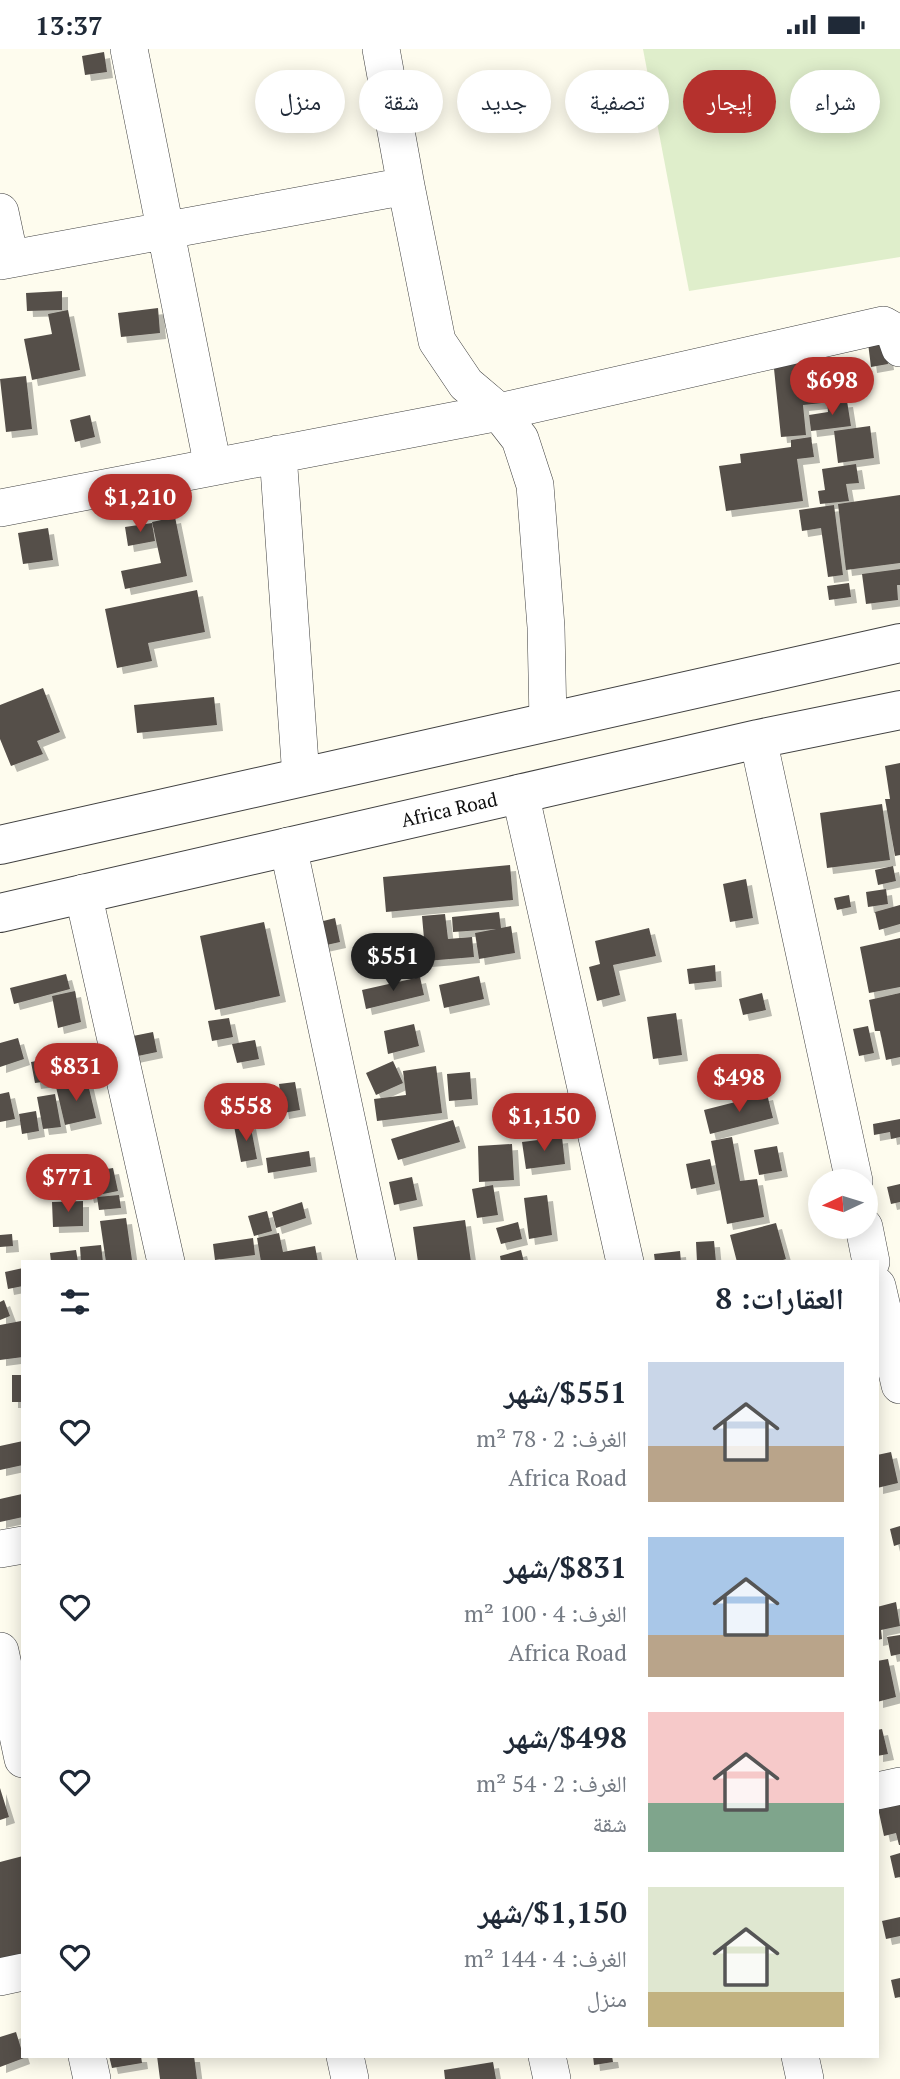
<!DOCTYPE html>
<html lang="ar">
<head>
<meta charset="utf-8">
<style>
  :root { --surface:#fff; --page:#f2f2f3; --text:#1f2937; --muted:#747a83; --accent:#b5312d }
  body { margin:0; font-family:"PT Serif","Noto Naskh Arabic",serif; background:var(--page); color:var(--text); direction:rtl; height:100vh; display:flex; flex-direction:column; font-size:26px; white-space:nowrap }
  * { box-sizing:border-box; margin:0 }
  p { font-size:23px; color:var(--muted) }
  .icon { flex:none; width:38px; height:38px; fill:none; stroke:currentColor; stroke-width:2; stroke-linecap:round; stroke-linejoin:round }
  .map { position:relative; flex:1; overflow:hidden; direction:ltr }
  .drawer { position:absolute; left:21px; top:1211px; width:858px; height:798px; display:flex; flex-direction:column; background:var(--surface); border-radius:0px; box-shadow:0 4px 18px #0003; direction:rtl }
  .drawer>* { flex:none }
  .guide { position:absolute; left:21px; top:21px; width:859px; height:63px; direction:rtl; display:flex; gap:14px }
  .needle { width:46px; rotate:266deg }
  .buttons { position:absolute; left:808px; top:1120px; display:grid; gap:14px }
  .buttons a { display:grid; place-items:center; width:70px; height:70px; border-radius:50%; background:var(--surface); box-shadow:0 4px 18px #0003; font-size:35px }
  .price { position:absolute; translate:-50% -60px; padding:0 16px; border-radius:24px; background:var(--accent); color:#fff; font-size:23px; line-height:46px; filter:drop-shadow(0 2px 4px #0008) }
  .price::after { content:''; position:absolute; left:50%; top:42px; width:21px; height:16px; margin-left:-10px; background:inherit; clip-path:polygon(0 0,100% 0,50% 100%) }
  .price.on { background:#222; color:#fff }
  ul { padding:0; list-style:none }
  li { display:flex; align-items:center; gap:21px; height:175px; padding:0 35px }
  li span { display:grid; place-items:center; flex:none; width:196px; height:140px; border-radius:0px; color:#555 }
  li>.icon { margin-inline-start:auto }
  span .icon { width:84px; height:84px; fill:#fffc; stroke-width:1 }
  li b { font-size:30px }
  h2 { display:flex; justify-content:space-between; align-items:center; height:84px; padding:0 35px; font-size:30px }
  .pill { padding:0 24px; border-radius:32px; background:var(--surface); box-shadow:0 4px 18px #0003; font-size:24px; line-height:63px }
  .pill.on { background:var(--accent); color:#fff }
  .status { display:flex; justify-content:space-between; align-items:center; height:49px; padding:0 35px; background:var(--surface); direction:ltr }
  .status svg { height:19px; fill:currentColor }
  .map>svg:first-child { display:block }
</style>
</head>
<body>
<div class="status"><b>13:37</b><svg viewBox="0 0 49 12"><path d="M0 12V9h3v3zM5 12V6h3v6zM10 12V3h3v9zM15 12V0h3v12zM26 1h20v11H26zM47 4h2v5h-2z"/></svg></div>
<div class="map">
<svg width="900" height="2030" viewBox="0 0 900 2030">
  <defs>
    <filter id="shadow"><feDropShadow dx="6" dy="6" stdDeviation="0" flood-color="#0004"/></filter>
  </defs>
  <rect width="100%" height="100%" fill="#fefcee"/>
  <path fill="#dfeecb" d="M643,0H900V208L689,242Z"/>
  <path fill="#554f4a" filter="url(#shadow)" d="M104,3L107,23L85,26L82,7Z
    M62,242V261L27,262L26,244Z
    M158,259L160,284L121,288L118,264Z
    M68,261L80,321L32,331L24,290L52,285L48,265Z
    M885,292L888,315L871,318L868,294Z
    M817,305L822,354L803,356L806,386L781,388L773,310Z
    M26,327L32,380L6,383L0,330Z
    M847,352L851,377L811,382L809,366L828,363L827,354Z
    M90,366L95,388L75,393L70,371Z
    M870,377L874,409L838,414L834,382Z
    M811,388L814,408L797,410L803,452L726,462L719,417L741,414L740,405L791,398V391Z
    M856,415L859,434L846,435L849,452L820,455L818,442L825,441L822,420Z
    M900,446V514L846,521L838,455Z
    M834,456L843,526L828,528L821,479L802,482L799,461Z
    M175,468L187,527L125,540L121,522L161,514L152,473Z
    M152,474L155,492L128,497L125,478Z
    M48,479L53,511L23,515L18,484Z
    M900,520V536H897L898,551L866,555L862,525Z
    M849,534L851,548L829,551L827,537Z
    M197,541L205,583L148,594L152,612L117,619L105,560Z
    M43,639L60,683L37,692L43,705L11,717L0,690V656Z
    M214,648L217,676L137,684L134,656Z
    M900,714V806L895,807L885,750H890L885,717Z
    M882,755L890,811L827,819L820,764Z
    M510,816L513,851L386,863L383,828Z
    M893,817L896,832L878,836L875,821Z
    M746,830L753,869L730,873L723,835Z
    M886,840L888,855L868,858L866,843Z
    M849,846L851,858L837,861L834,849Z
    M900,856V875L879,881L875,863Z
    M499,863L501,879L511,877L515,904L479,910L475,884L496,880L453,883L452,868Z
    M445,865L448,890L472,888L474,908L426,912L422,867Z
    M335,869L340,893L313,899L308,876Z
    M264,873L280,947L215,961L200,887Z
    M649,879L656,907L613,916L620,946L597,952L589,918L600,915L595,892Z
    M900,889V938L869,944L860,898Z
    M715,916L716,932L689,935L687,920Z
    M66,925L70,940L14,955L10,939Z
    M479,927L484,950L444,959L439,936Z
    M420,928L424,946L366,960L362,941Z
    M75,942L81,973L58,979L52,947Z
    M762,944L766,961L743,966L739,950Z
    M900,944V1008L886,1011L880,982H875L869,951Z
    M676,964L682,1006L653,1010L647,968Z
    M229,969L233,988L212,992L208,972Z
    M414,975L419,997L388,1005L384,982Z
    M868,977L874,1004L859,1007L853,980Z
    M153,983L157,1003L133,1008L128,988Z
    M18,989L24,1010L0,1018V994Z
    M255,991L259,1010L237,1014L232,995Z
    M53,1009L57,1031L35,1034L31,1013Z
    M393,1012L403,1034L376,1046L366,1024Z
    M436,1017L442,1064L377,1072L374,1050L406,1046L403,1022Z
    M470,1023L472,1050L449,1052L447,1025Z
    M87,1031L96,1069L65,1076L56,1038Z
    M295,1033L300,1061L283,1064L279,1035Z
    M275,1036L278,1053L256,1055L255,1039Z
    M9,1043L15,1070L0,1073V1045Z
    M55,1045L61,1078L43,1080L37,1048Z
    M244,1045L248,1065L229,1069L225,1050Z
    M767,1045L773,1069L710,1085L704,1061Z
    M36,1062L39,1082L22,1085L19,1065Z
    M900,1070V1088L891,1090L890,1083L874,1086L873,1075Z
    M453,1071L460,1093L398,1111L391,1090Z
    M250,1074L257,1110L241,1113L234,1077Z
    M562,1088L565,1115L526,1120L522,1093Z
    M732,1088L740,1132L757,1130L764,1168L727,1175L711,1092Z
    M512,1095L514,1131L479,1133L478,1097Z
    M777,1097L782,1122L759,1126L754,1101Z
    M309,1102L311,1117L268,1124L266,1109Z
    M710,1110L715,1135L691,1140L686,1115Z
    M113,1119L118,1142L88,1148L83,1124Z
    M412,1128L417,1151L394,1156L389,1133Z
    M900,1135V1153L891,1155L887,1138Z
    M493,1136L498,1166L477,1169L472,1140Z
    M119,1146L121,1159L99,1161L97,1148Z
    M547,1146L552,1186L529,1190L524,1149Z
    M83,1152V1177L53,1178L52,1153Z
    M302,1153L306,1169L276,1179L272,1163Z
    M267,1162L272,1182L254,1187L248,1167Z
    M126,1169L132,1211L106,1213L100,1172Z
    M465,1171L471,1213H418L413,1178Z
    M518,1173L522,1190L501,1195L496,1179Z
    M776,1174L786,1210L777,1213H737L730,1186Z
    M279,1184L283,1203L315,1197L318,1213H261L257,1189Z
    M12,1185L13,1197L0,1198V1186Z
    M253,1189L255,1206L215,1211L213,1195Z
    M714,1192L716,1213H697L696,1193Z
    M101,1196L103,1213H81L80,1198Z
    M76,1201L78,1213H51L50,1204Z
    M521,1201L524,1213H501L500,1207Z
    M680,1202L681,1213H655L654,1205Z
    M23,1219V1237L8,1240L5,1223Z
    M4,1251L10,1267L0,1271V1253Z
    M21,1272L23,1308L0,1311V1276Z
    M12,1326H23V1353H12Z
    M23,1392V1416L0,1421V1397Z
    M891,1403L898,1434L877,1439V1406Z
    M22,1445L23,1468L0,1473V1450Z
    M900,1477V1495L894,1497L890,1480Z
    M896,1553L900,1577L881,1581L882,1590L877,1591V1558Z
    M900,1586V1605L891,1607L887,1588Z
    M888,1610L896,1648L877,1653V1612Z
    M882,1680L888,1705L877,1707V1681Z
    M0,1739L9,1768L0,1771Z
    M900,1754V1796H899L896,1784L884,1787L878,1759Z
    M900,1804V1828L895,1829L890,1807Z
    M23,1807V1905L0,1911V1813Z
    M900,1868V1887L886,1890L882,1872Z
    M900,1929V1948L895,1949L891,1931Z
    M16,1983L24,2009L0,2018V1988Z
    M109,2007H141L142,2014L112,2019Z
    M157,2007H194L197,2030H160Z
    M593,2007H612L613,2013L594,2016Z
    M493,2013L496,2030H445L444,2021Z"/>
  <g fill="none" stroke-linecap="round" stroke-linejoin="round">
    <defs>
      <path id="minor" d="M129,0L213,418
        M381,0L406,137L437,292L466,335L499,363L520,390L535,436L546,578L548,672
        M0,163L10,210
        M0,212L406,137
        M278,405L301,728
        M0,459L499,363L883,276L894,282L900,299
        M758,690L854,1132
        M520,744L625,1213
        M288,797L377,1213
        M83,844L166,1213
        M864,1178L871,1213
        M877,1237L900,1336
        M0,1500L23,1496
        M0,1602L23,1710
        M877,1742L900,1737
        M0,1928L23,1923
        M87,2007L92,2030
        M345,2007L350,2030
        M547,2007L552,2030
        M800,2007L805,2030"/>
      <path id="tertiary" d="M0,796L900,594
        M0,864L758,690L900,661"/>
    </defs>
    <use href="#minor" stroke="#404040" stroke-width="38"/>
    <use href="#tertiary" stroke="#404040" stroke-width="40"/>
    <use href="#minor" stroke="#fff" stroke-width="37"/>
    <use href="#tertiary" stroke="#fff" stroke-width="38"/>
  </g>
  <g text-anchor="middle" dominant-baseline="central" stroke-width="7" stroke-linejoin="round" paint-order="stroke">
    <g font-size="19" fill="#0d0d0d" stroke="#fff">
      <text transform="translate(449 760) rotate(-13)">Africa Road</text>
    </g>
  </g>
</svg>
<div class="buttons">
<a><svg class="needle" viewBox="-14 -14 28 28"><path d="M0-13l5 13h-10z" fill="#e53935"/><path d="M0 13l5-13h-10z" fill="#747a83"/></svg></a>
</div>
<b class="price" style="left:832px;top:368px">$698</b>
<b class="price" style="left:140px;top:485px">$1,210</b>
<b class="price on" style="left:393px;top:944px">$551</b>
<b class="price" style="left:76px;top:1054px">$831</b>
<b class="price" style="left:739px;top:1065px">$498</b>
<b class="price" style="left:246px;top:1094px">$558</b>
<b class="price" style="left:544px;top:1104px">$1,150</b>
<b class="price" style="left:68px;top:1165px">$771</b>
<div class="guide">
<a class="pill">شراء</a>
<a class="pill on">إيجار</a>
<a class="pill">تصفية</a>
<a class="pill">جديد</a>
<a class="pill">شقة</a>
<a class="pill">منزل</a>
</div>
<section class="drawer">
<h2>العقارات: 8<svg class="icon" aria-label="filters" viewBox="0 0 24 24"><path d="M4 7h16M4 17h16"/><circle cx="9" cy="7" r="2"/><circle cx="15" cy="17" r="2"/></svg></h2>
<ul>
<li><span style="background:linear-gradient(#c9d6e8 60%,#b9a48a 0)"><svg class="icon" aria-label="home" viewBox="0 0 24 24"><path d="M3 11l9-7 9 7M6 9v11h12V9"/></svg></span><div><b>$551/شهر</b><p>الغرف: 2 · 78 m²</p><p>Africa Road</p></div><svg class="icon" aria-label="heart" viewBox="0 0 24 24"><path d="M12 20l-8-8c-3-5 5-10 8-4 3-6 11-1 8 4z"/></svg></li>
<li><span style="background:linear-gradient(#a9c7e8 70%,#b9a48a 0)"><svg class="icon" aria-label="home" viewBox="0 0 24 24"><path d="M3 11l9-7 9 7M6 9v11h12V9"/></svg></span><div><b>$831/شهر</b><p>الغرف: 4 · 100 m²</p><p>Africa Road</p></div><svg class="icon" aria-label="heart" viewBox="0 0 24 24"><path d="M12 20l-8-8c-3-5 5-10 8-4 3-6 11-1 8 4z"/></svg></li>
<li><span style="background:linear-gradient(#f6c9c9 65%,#7fa58c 0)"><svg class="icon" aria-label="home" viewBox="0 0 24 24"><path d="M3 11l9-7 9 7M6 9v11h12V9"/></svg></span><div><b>$498/شهر</b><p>الغرف: 2 · 54 m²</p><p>شقة</p></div><svg class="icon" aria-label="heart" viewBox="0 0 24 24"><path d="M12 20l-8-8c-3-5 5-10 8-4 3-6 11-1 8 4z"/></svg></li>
<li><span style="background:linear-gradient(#dfe7d0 75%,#c2b280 0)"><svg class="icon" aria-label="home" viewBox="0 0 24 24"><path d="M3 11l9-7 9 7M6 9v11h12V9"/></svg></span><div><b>$1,150/شهر</b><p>الغرف: 4 · 144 m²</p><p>منزل</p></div><svg class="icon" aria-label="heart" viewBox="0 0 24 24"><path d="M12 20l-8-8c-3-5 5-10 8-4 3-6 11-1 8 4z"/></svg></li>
</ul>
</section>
</div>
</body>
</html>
